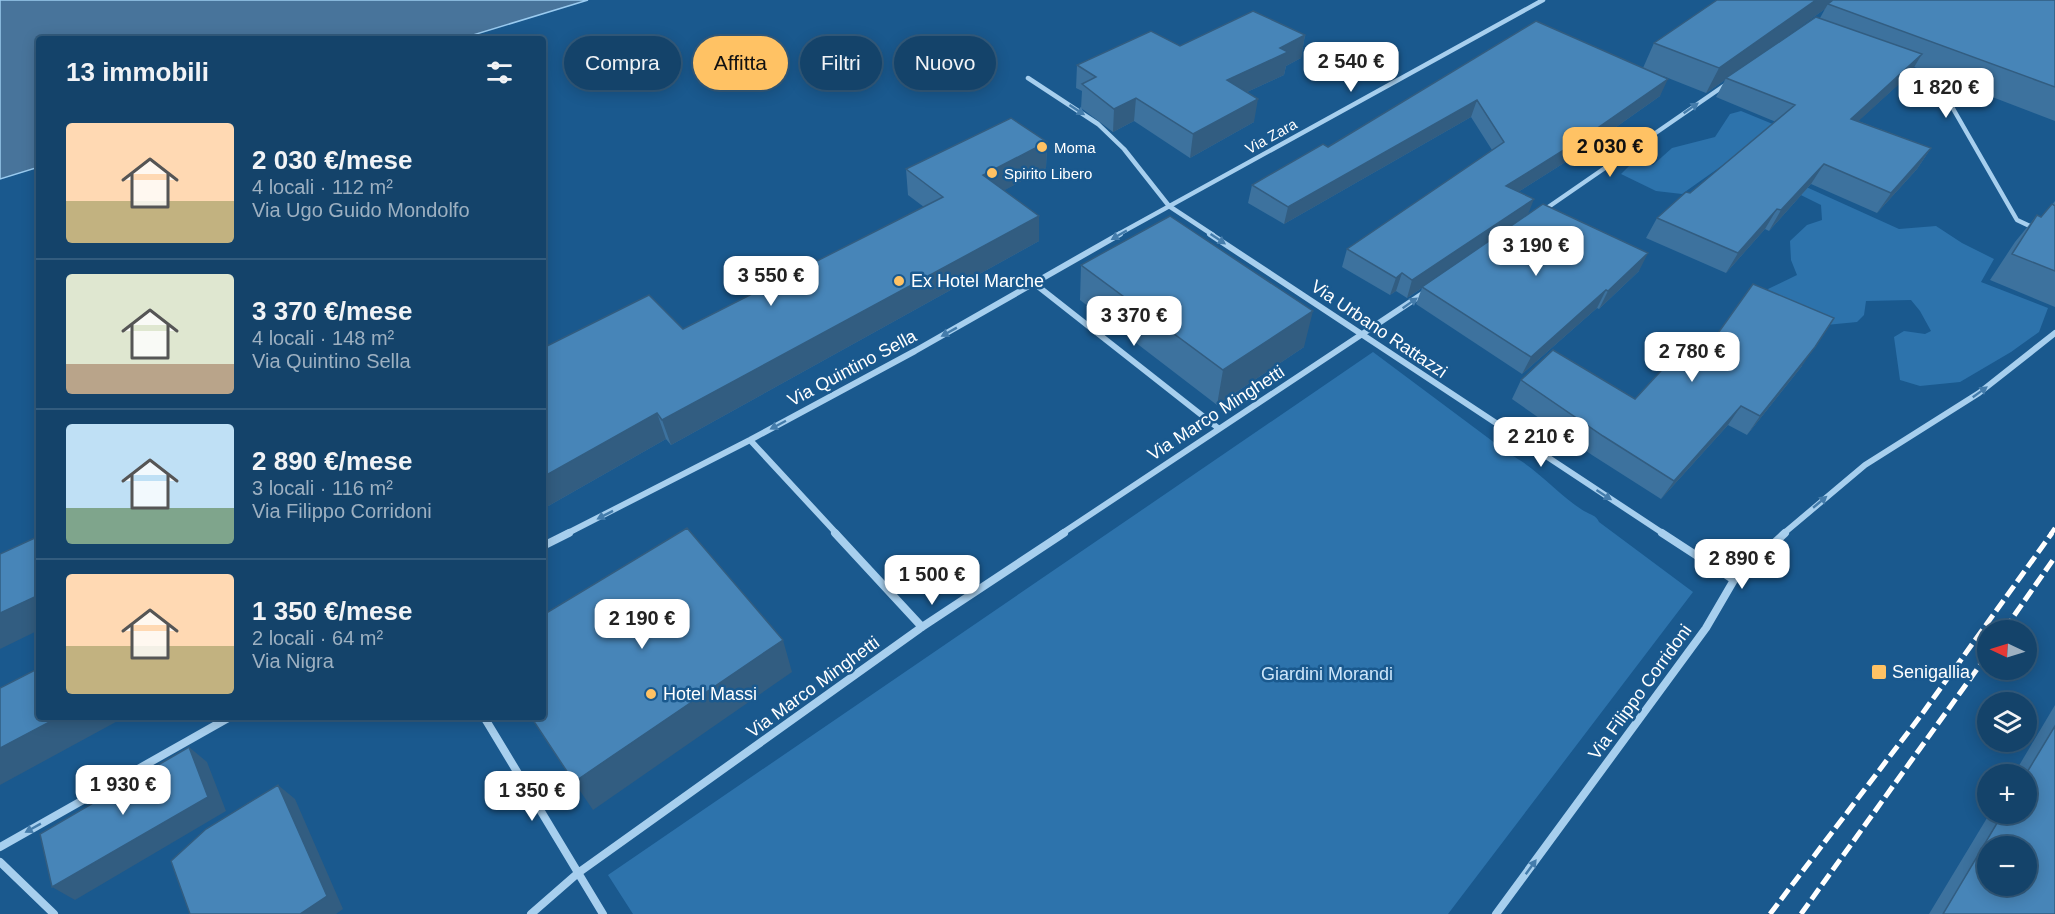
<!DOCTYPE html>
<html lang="it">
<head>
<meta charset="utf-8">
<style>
  :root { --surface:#14436a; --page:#214e72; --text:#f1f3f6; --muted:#9db0c1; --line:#335c7e; --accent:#ffc264 }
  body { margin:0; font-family:Arial,sans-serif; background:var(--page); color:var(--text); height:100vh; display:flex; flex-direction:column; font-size:22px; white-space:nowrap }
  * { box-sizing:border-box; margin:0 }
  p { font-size:20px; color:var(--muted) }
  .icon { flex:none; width:33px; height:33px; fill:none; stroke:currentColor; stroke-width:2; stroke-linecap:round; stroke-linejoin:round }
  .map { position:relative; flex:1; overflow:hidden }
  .panel { position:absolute; left:36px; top:36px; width:510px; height:684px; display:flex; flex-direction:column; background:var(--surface); border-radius:6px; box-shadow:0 3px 15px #0003,0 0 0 2px var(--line) }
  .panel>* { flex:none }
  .banner { position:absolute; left:564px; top:36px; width:570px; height:54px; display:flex; gap:12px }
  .needle { width:39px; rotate:274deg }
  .buttons { position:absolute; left:1977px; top:620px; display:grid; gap:12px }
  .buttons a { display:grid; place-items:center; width:60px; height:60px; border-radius:50%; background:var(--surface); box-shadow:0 3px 15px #0003,0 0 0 2px var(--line); font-size:30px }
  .price { position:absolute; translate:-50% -51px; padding:0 14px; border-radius:12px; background:#fff; color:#222; font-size:20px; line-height:39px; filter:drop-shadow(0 2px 3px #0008) }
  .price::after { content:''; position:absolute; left:50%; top:36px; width:18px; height:14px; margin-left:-9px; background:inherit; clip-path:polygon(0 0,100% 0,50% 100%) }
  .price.on { background:var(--accent); color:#111 }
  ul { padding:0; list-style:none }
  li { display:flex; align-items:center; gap:18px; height:150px; padding:0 30px }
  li+li { border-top:2px solid var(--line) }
  li span { display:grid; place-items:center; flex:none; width:168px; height:120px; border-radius:6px; color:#555 }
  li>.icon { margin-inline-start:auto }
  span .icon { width:72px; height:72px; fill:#fffc; stroke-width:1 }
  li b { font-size:26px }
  h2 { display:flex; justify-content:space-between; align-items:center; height:72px; padding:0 30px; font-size:26px }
  .pill { padding:0 21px; border-radius:27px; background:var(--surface); box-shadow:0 3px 15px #0003,0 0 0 2px var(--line); font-size:21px; line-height:54px }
  .pill.on { background:var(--accent); color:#111 }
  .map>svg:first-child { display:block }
</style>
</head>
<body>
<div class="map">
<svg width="2055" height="914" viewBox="0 0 2055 914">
  <rect width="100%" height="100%" fill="#1a598e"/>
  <path fill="#2d73ac" d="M1741,111L1817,142L1793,181L1899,229L1936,226L1962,243L1994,259L1981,282L2048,308L2039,332L2011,352L1960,382L1920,386L1900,380L1894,337L1904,331L1925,334L1931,331L1920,311L1911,300L1866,301L1864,315L1857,322L1805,327L1777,311L1768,289L1797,275L1791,260L1790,241L1807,225L1822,220L1821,205L1730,160L1682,194L1656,191L1621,174L1630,165H1653L1672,148L1715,137L1730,114Z
    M1373,352L1511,455C1538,469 1558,495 1584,511C1591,515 1596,515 1599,522L1693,592L1448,914H633L608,875Z"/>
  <path fill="#48749b" stroke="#9acbf0" stroke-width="1.5" d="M0,0H588L460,39H39V167L0,179Z"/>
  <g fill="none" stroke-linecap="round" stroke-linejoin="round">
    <path stroke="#a7cfee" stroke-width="4.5" d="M1907,68L1936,79L2017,220L2036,229
      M1028,78L1098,124L1124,149L1169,206L1213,235
      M1544,210L1728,83
      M1117,235L1543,0"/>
    <path stroke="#a7cfee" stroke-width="6" d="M1210,234L1664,534
      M1035,284L1218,428
      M750,440L837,534
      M566,534L750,440L915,351L1120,234
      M1061,534L1424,293
      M1783,534L1865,465L1979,393L2055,333"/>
    <path stroke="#a7cfee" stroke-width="8" d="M835,533L922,627
      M1662,533L1734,580
      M543,546L569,533
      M484,717L603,914
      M0,847L230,717
      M0,862L54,914
      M531,914L578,873L922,627L1064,533
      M1496,914L1706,628L1734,580L1785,533"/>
    <path stroke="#fff" stroke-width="4.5" stroke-dasharray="10 4.5" stroke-linecap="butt" d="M2051,534L2055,528"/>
    <path stroke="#fff" stroke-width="5" stroke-dasharray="13 5" stroke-linecap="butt" d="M2004,630L2055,557
      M1770,914L1922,714L2052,533
      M1801,914L1988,654"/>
  </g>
  <path fill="#3d729e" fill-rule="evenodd" d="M1717,0H2055V121L1914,67L1910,74L1858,121L1931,148L1917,169L1877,213L1811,184L1769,231L1765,229L1726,273L1646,238L1657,218L1690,193L1776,122L1716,97L1725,80L1706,93L1663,76L1660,96L1575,156L1518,192L1528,214L1639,271L1599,309L1597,308L1522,374L1416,304L1422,288L1407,298L1396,291L1390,295L1342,267L1347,249L1492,150L1471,117L1284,224L1248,203L1252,185L1328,147L1536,21L1643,68L1654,43ZM1825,9L1820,18L1775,44Z
    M1305,35L1301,58L1286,66L1284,75L1247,92L1254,122L1190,158L1134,121L1113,132L1081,108L1082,91L1076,88L1077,65L1180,46Z
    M1047,142L1046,168L1004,190L1039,216V241L671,445L666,439L543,509V348L683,329L924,207L908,195L906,169Z
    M2055,201V307L1990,280L2015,242L2037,215L2041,217Z
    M1081,265L1304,347L1217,405L1080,300Z
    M1711,343L1802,366L1747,435L1728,425L1661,499L1592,455L1512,399L1521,380L1635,399Z
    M2055,705V914H1929L1990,813H2026V774H2014Z"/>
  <path fill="#325d81" d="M1816,0H1838L1828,4L1825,9L1728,78H1726L1725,80L1706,93L1719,68Z
    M1305,35L1301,58L1286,66L1284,75L1223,103L1227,80L1280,48Z
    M1922,54L1910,74L1839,139L1851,119Z
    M1668,79L1660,96L1575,156L1499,204L1506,186Z
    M1136,98L1134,121L1113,132L1114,109Z
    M1258,99L1254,122L1190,158L1193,134Z
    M1477,100L1471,117L1284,224L1288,207Z
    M1047,142L1046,168L984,201L983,175Z
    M1931,148L1917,169L1877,213L1891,193Z
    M1824,164L1811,184L1769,231L1781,210Z
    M1534,199L1527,217L1407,298L1412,280Z
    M1777,209L1765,229L1726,273L1738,253Z
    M1039,216V241L671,445L662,420Z
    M1648,253L1639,271L1599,309L1608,291Z
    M1402,273L1396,291L1390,295L1396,278Z
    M1606,290L1597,308L1522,374L1531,357Z
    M1313,311L1304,347L1217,405L1223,370Z
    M1815,347L1802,366L1747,435L1760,416Z
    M1741,406L1728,425L1661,499L1674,481Z
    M657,413L666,439L543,509V477Z
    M39,595V630L0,649V613Z
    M783,640L792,672L593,810L574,782Z
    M59,717H125L0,785V748Z
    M189,747L207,762L226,811L75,900L52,887Z
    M278,785L295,799L343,909L336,914H300Z"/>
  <path fill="#4785b8" stroke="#325d81" stroke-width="1.5" fill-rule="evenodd" d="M1717,0H1816L1719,68L1654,43Z
    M1833,0H2055V87L1828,4Z
    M1253,11L1305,35L1280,48L1288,52L1227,80L1258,99L1193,134L1136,98L1114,109L1082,84L1096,77L1077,65L1151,31L1180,46Z
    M1816,17L1922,54L1851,119L1931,148L1891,193L1824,164L1781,210L1777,209L1738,253L1657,218L1686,192L1690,193L1795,105L1726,78Z
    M1536,21L1668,79L1583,138L1506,186L1534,199L1412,280L1402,273L1396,278L1347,249L1504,142L1477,100L1288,207L1252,185L1323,144L1328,147Z
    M1011,118L1047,142L983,175L1039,216L662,420L657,413L543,477V348L649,295L683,329L943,197L906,169Z
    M1543,204L1648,253L1608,291L1606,290L1531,357L1422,287Z
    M2052,204L2055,206V271L2012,254L2037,215L2041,217Z
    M1170,216L1313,311L1223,370L1081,265Z
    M1753,284L1834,318L1815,347L1760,416L1741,406L1674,481L1603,436L1521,380L1553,350L1635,399L1695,334L1711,343Z
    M687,528L783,640L574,782L531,717H543V615Z
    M39,536V595L0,613V554Z
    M39,668V717H59L0,748V688Z
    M2055,726V914H1943L2003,813H2026V774ZM1988,846H2026V885H1988Z
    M189,747L208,797L52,887L40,834Z
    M278,785L327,896L300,914H190L171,861L206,829Z"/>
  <defs><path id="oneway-solid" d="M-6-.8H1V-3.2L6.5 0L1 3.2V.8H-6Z" transform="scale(1.5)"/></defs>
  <g fill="#447cab">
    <use href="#oneway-solid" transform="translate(1691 108) rotate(-35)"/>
    <use href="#oneway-solid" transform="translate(1077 110) rotate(33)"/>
    <use href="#oneway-solid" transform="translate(1119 235) rotate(150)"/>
    <use href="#oneway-solid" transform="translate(1218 239) rotate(34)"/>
    <use href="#oneway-solid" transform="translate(1410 303) rotate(-35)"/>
    <use href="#oneway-solid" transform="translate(949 332) rotate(151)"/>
    <use href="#oneway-solid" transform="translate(1980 392) rotate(-36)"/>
    <use href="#oneway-solid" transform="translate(778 425) rotate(152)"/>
    <use href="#oneway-solid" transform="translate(1604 495) rotate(33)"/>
    <use href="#oneway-solid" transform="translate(1820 502) rotate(-40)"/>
    <use href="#oneway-solid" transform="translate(605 515) rotate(153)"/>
    <use href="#oneway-solid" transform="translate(33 828) rotate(151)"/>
    <use href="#oneway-solid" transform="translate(1531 867) rotate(-54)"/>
  </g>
  <g fill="#ffc264" stroke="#1a598e" stroke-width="2">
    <circle cx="1042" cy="147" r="6"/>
    <circle cx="992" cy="173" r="6"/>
    <circle cx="899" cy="281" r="6"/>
    <rect x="1871" y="664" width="16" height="16" rx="3"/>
    <circle cx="651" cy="694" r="6"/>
  </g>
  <g text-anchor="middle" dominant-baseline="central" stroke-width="5" stroke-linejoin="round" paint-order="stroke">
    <g font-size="15" fill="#fff" stroke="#1a598e">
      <text transform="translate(1271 136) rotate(-29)">Via Zara</text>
    </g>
    <g font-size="15" fill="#fff" stroke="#1a598e" text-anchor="start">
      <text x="1054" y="147">Moma</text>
      <text x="1004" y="173">Spirito Libero</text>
    </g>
    <g font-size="18" fill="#fff" stroke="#1a598e" text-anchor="start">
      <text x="911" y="281">Ex Hotel Marche</text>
      <text x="1892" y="672">Senigallia</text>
      <text x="663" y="694">Hotel Massi</text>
    </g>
    <g font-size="18" fill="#fff" stroke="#1a598e">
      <text transform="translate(1379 329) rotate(34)">Via Urbano Rattazzi</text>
      <text transform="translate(852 368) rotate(-28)">Via Quintino Sella</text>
      <text transform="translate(1216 413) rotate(-33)">Via Marco Minghetti</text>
      <text transform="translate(813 687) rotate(-36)">Via Marco Minghetti</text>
      <text transform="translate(1640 692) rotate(-54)">Via Filippo Corridoni</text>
    </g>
    <g font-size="18" fill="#cde6fa" stroke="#1a598e">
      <text x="1327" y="674">Giardini Morandi</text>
    </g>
  </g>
</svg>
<div class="buttons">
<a><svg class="needle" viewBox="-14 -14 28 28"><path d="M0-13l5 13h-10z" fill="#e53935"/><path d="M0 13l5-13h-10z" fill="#9db0c1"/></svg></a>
<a><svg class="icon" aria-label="layers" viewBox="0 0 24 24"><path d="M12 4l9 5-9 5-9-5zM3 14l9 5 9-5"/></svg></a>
<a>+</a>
<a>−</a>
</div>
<b class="price" style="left:1351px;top:93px">2 540 €</b>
<b class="price" style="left:1946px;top:119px">1 820 €</b>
<b class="price on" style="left:1610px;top:178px">2 030 €</b>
<b class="price" style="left:1536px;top:277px">3 190 €</b>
<b class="price" style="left:771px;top:307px">3 550 €</b>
<b class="price" style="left:1134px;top:347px">3 370 €</b>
<b class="price" style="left:1692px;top:383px">2 780 €</b>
<b class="price" style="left:1541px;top:468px">2 210 €</b>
<b class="price" style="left:1742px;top:590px">2 890 €</b>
<b class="price" style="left:932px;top:606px">1 500 €</b>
<b class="price" style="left:642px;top:650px">2 190 €</b>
<b class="price" style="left:123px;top:816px">1 930 €</b>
<b class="price" style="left:532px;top:822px">1 350 €</b>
<div class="banner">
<a class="pill">Compra</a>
<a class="pill on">Affitta</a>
<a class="pill">Filtri</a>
<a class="pill">Nuovo</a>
</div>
<section class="panel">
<h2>13 immobili<svg class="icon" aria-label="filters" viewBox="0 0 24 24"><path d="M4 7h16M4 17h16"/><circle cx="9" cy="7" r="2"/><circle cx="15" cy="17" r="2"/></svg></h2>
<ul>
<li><span style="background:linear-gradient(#ffd9b3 65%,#c2b280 0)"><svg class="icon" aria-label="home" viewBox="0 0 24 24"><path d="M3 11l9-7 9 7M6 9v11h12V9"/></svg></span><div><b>2 030 €/mese</b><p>4 locali · 112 m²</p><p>Via Ugo Guido Mondolfo</p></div></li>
<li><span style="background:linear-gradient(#dfe7d0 75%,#b9a48a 0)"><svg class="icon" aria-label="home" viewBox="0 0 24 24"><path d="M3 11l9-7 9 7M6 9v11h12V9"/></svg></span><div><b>3 370 €/mese</b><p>4 locali · 148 m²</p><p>Via Quintino Sella</p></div></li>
<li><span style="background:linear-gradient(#bfe0f5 70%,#7fa58c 0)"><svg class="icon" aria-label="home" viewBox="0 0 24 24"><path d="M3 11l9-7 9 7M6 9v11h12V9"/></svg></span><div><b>2 890 €/mese</b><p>3 locali · 116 m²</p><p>Via Filippo Corridoni</p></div></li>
<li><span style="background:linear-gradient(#ffd9b3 60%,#c2b280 0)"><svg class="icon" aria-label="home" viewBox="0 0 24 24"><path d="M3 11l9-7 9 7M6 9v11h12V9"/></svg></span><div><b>1 350 €/mese</b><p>2 locali · 64 m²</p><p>Via Nigra</p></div></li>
</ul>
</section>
</div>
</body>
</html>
